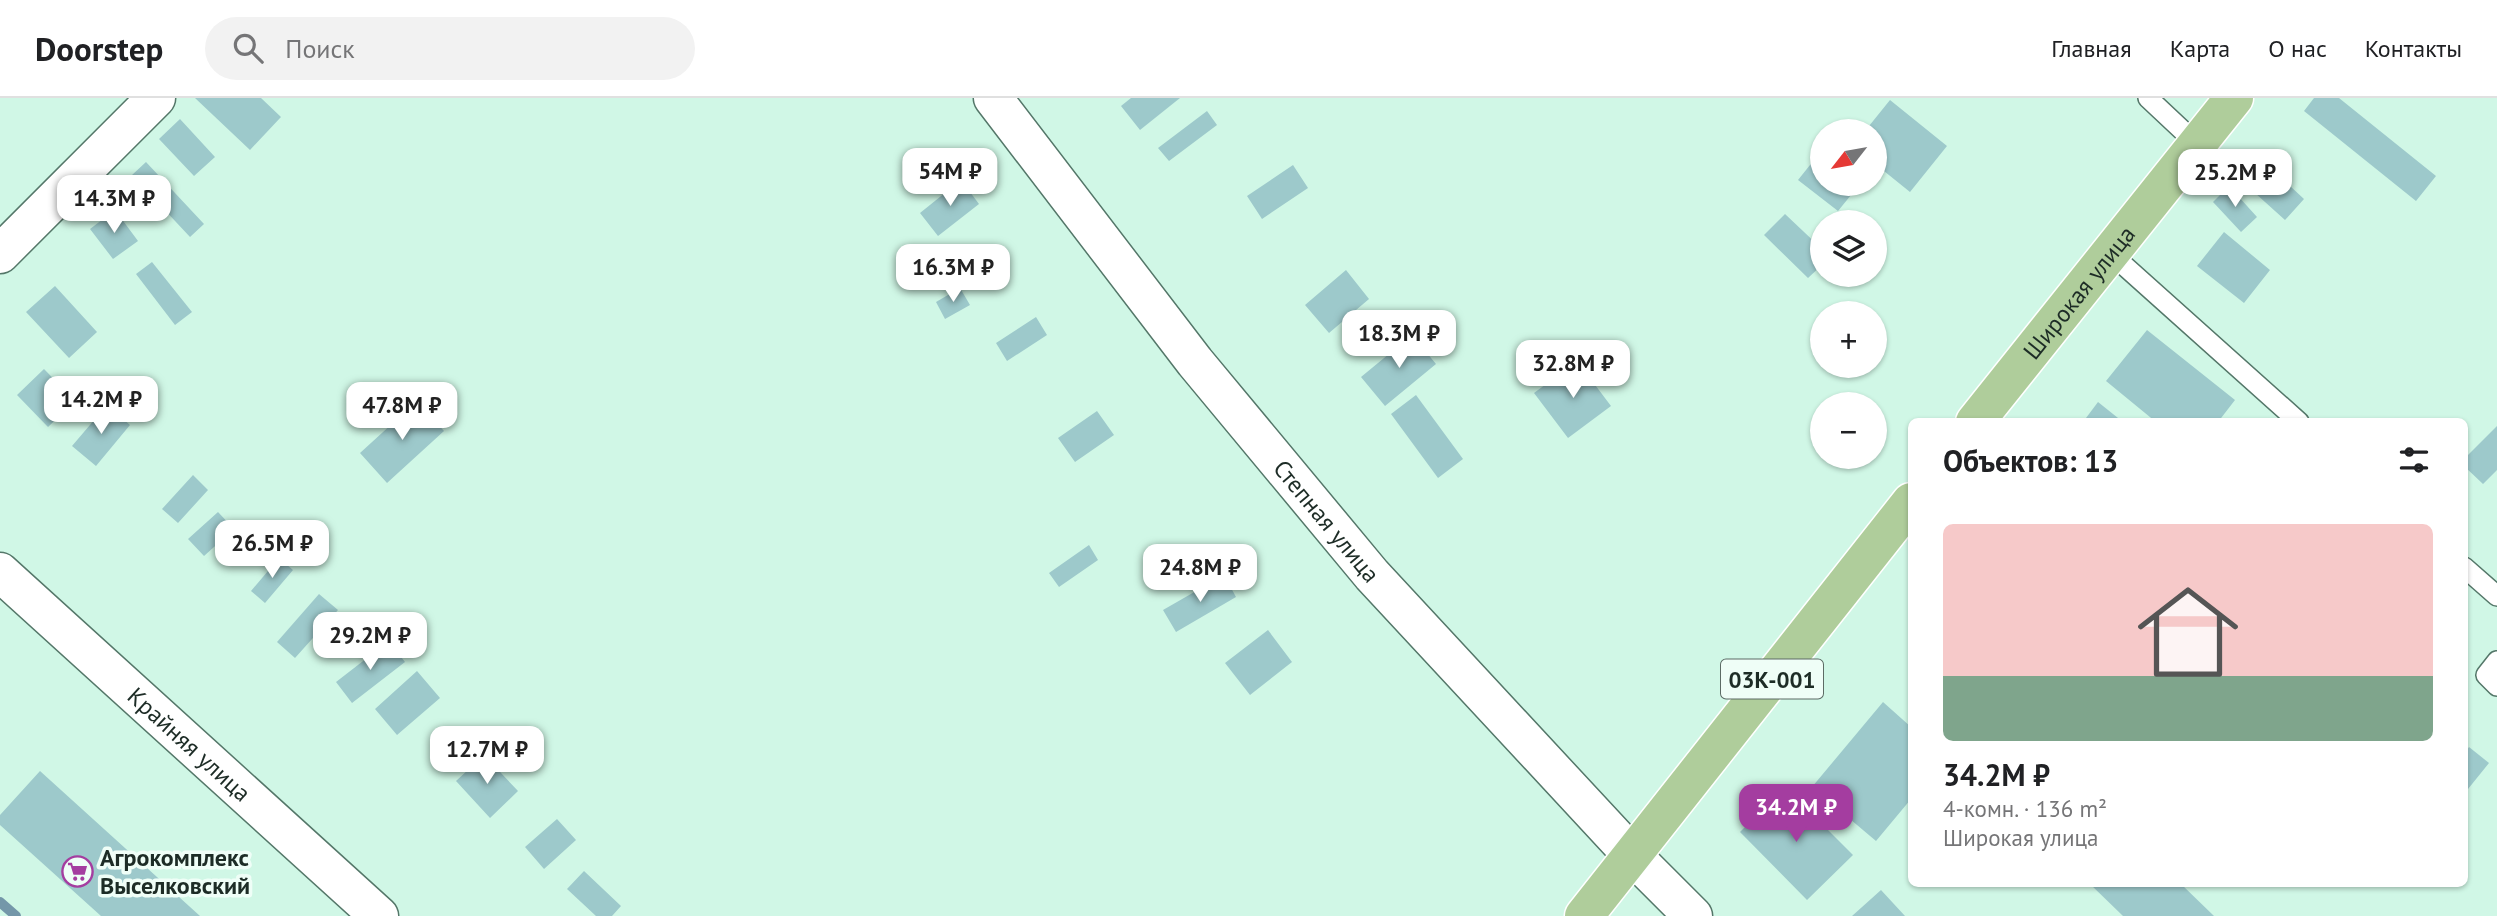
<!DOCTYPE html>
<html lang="ru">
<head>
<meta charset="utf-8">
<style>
  :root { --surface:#fff; --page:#f2f2f2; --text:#202124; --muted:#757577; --line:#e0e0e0; --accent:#a43da0 }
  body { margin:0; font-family:"PT Sans",sans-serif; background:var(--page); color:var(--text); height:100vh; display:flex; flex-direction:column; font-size:26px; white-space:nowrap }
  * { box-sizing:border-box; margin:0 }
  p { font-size:23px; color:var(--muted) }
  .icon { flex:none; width:38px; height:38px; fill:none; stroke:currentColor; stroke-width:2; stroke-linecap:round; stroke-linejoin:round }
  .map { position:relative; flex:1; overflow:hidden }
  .drawer { position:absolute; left:1908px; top:320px; width:560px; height:469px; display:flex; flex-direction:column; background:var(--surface); border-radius:10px; box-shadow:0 2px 5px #0004 }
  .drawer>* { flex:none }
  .needle { width:46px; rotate:239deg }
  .controls { position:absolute; left:1810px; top:21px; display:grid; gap:14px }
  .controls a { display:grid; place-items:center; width:77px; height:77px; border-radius:50%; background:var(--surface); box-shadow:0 2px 5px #0004; font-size:35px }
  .price { position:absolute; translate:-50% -60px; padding:0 16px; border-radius:14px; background:#fff; color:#222; font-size:23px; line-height:46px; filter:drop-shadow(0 2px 4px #0008) }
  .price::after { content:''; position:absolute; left:50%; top:42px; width:21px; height:16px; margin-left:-10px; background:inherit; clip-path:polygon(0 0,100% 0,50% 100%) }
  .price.on { background:var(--accent); color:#fff }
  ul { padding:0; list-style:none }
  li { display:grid; align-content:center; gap:14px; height:371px; padding:0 35px }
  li+li { border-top:2px solid var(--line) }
  li span { display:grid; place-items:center; height:217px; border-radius:10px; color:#555 }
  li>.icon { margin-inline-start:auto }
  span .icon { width:126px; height:126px; fill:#fffc; stroke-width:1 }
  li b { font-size:30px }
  h2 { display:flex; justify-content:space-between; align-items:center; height:84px; padding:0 35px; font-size:30px }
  header { display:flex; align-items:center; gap:42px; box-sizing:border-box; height:98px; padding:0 35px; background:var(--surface); border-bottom:2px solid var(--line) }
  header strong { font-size:33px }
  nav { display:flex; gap:38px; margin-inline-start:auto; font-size:24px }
  .search { width:490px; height:63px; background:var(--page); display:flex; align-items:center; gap:18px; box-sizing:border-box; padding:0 24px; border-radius:38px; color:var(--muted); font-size:26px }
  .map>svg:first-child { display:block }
</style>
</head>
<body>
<header>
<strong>Doorstep</strong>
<div class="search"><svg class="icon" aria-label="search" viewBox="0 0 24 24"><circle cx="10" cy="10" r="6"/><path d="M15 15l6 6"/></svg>Поиск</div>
<nav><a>Главная</a><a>Карта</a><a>О нас</a><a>Контакты</a></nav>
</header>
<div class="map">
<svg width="2497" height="818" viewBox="0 0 2497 818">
  <rect width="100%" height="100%" fill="#d0f7e6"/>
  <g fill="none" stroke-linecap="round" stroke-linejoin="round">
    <path stroke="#7497a9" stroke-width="10" d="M0,804L16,818"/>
  </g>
  <path fill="#9dc9cb" d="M195,0H261L281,19L250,52Z
    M1131,0H1180L1140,32L1121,8Z
    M2314,0H2339L2436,78L2416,103L2304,13Z
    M1890,2L1947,48L1910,94L1874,65V33H1865Z
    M1207,13L1217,27L1169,63L1158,50Z
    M180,21L215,59L194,78L159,41Z
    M1822,52V86H1860L1838,113L1798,82Z
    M146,64L204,126L190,139L132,77Z
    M1293,67L1308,90L1262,121L1247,98Z
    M2275,74L2304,101L2285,122L2255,95Z
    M961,82L979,106L938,138L920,115Z
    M2229,88L2257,119L2241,134L2213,104Z
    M115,112L138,143L113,161L90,131Z
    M1785,116L1822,151V167L1808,180L1764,137Z
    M2224,134L2270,172L2244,205L2197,168Z
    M152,164L192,214L175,227L136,176Z
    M1346,172L1369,201L1329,235L1305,207Z
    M55,188L97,234L69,260L26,214Z
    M960,190L970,207L945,221L936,204Z
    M1036,219L1047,237L1007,263L996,245Z
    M2147,232L2235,302L2218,324H2156L2106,283Z
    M1412,237L1436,266L1385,308L1361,279Z
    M1577,263L1611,308L1568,340L1534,295Z
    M44,271L75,303L48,329L17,297Z
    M1416,297L1463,361L1438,380L1391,316Z
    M417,303L444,333L387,385L360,355Z
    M2098,304L2123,324H2083Z
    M107,307L130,327L96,368L72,348Z
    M1097,313L1114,337L1075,364L1058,340Z
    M2497,328V372L2483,386L2464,368V361Z
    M193,377L208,392L178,425L162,411Z
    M218,414L234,431L204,458L188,441Z
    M1089,447L1098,462L1059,489L1049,475Z
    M279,460L293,472L265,505L251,493Z
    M1224,477L1236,499L1176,534L1163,512Z
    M319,496L338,512L295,560L277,544Z
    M1268,532L1292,564L1250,597L1225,565Z
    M389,543L405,564L352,605L336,584Z
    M417,573L440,600L397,637L375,611Z
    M1883,604L1911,629V701L1876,743L1812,689Z
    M2469,649L2489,665L2464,696V656Z
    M484,657L518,693L490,720L456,683Z
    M40,673L200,818H101L0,727V717Z
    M1785,689L1853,757L1807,802L1740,734Z
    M557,721L576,742L544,771L525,749Z
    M584,773L621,808L612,818H596L567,791Z
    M2090,786H2181L2214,818H2123Z
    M1881,792L1905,818H1852Z"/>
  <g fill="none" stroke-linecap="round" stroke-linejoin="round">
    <defs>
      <path id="lane" d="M2148,0L2197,46
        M2109,154L2299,324
        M2464,469L2497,498
        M2497,563L2486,577L2497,588"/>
      <g id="street">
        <path id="s1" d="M993,0L1195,264L1372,477L1632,757L1693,818"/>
      </g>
      <g id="secondary">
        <path d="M0,156L156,0"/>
        <path id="s2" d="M0,474L379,818"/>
      </g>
      <g id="primary">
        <path id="s3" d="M1975,324L2234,0"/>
        <path d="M1584,818L1911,404"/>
      </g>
    </defs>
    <use href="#lane" stroke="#547769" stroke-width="22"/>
    <use href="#street" stroke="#547769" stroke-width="41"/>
    <use href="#secondary" stroke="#547769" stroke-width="41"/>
    <use href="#primary" stroke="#fff" stroke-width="41"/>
    <use href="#lane" stroke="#fff" stroke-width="19"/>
    <use href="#street" stroke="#fff" stroke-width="38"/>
    <use href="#secondary" stroke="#fff" stroke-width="38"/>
    <use href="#primary" stroke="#afcd9b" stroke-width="38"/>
  </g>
  <defs>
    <symbol id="supermarket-ring" viewBox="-11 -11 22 22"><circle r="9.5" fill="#effef7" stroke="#a43da0" stroke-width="1.5"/><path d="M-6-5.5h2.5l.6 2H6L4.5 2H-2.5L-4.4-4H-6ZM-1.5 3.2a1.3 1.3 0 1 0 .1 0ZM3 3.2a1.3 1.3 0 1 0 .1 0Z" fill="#a43da0"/></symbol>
  </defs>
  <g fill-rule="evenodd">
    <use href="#supermarket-ring" x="60" y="756" width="35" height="35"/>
  </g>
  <g text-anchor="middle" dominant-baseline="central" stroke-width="7" stroke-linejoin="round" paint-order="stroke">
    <rect fill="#effef7" stroke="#5c6b65" stroke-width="2" x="1721" y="561.5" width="102" height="39" rx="5"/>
    <g font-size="23" font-weight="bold" fill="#1d2c26">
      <text x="1772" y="581">03К-001</text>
    </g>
    <g font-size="24" fill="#1d2c26" stroke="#effef7">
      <text stroke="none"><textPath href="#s3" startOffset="166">Широкая улица</textPath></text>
      <text stroke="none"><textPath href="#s1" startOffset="539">Степная улица</textPath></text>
      <text stroke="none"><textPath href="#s2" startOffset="256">Крайняя улица</textPath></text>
    </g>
    <g font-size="24" font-weight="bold" fill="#1d2c26" stroke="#effef7" text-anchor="start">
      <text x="100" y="759">Агрокомплекс<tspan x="100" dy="28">Выселковский</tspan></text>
    </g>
  </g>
</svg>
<div class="controls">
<a><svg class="needle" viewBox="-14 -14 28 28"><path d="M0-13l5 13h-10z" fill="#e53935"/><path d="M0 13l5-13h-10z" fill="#757577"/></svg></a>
<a><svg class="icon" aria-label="layers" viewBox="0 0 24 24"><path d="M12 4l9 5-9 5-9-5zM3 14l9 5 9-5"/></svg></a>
<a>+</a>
<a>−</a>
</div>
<b class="price" style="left:950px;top:110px">54M ₽</b>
<b class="price" style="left:2235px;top:111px">25.2M ₽</b>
<b class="price" style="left:114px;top:137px">14.3M ₽</b>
<b class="price" style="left:953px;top:206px">16.3M ₽</b>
<b class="price" style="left:1399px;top:272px">18.3M ₽</b>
<b class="price" style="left:1573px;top:302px">32.8M ₽</b>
<b class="price" style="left:101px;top:338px">14.2M ₽</b>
<b class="price" style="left:402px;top:344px">47.8M ₽</b>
<b class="price" style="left:272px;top:482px">26.5M ₽</b>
<b class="price" style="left:1200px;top:506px">24.8M ₽</b>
<b class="price" style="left:370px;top:574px">29.2M ₽</b>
<b class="price" style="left:487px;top:688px">12.7M ₽</b>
<b class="price on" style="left:1796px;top:746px">34.2M ₽</b>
<section class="drawer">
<h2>Объектов: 13<svg class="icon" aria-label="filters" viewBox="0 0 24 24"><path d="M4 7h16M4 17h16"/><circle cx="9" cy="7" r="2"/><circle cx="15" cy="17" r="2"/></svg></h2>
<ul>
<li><span style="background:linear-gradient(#f6c9c9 70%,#7fa58c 0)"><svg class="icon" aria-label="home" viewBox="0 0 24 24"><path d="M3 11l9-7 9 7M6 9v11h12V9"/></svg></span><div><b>34.2M ₽</b><p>4-комн. · 136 m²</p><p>Широкая улица</p></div></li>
</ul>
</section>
</div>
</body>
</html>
